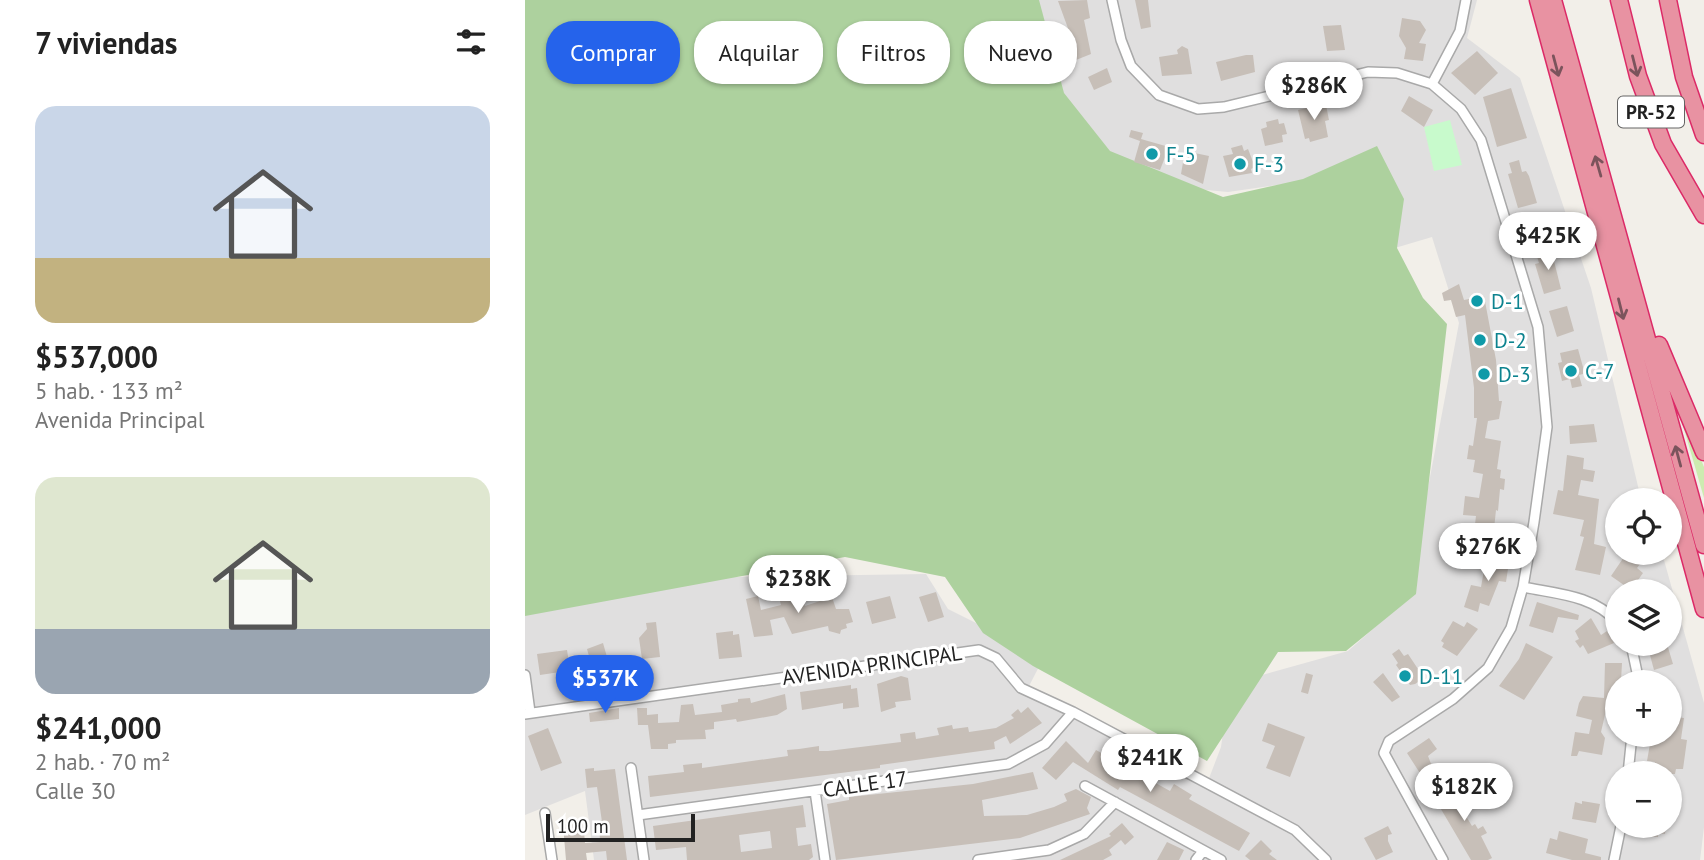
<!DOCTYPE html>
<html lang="es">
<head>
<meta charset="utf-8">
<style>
  :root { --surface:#fff; --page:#f6f6f6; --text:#222; --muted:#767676; --accent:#2563eb }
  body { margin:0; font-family:"PT Sans",sans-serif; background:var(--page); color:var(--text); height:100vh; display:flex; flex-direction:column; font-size:26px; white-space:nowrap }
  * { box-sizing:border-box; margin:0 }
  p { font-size:23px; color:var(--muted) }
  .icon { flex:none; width:38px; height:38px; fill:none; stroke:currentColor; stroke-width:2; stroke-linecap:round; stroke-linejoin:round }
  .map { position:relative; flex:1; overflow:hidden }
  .side { display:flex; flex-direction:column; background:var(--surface); width:525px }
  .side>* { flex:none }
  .banner { position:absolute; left:21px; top:21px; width:665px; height:63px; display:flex; gap:14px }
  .tools { position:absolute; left:1080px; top:488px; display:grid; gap:14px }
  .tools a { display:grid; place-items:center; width:77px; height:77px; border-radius:50%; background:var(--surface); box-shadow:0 2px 5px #0004; font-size:35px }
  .scale { position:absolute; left:21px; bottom:18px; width:149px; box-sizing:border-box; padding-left:7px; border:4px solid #222; border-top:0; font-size:19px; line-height:24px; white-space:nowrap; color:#222; -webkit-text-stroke:5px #fff; paint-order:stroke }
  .price { position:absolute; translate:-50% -60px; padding:0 16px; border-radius:24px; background:#fff; color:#222; font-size:23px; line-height:46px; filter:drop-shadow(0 2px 4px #0008) }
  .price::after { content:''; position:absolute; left:50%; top:42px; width:21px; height:16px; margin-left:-10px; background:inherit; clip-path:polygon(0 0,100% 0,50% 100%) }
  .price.selected { background:var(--accent); color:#fff }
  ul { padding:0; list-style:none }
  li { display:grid; align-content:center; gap:14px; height:371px; padding:0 35px }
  li span { display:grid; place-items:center; height:217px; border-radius:21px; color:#555 }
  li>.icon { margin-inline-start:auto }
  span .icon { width:126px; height:126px; fill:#fffc; stroke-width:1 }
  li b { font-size:30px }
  h2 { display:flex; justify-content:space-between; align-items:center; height:84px; padding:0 35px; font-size:30px }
  .tag { padding:0 24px; border-radius:28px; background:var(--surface); box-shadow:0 2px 5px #0004; font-size:24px; line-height:63px }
  .tag.selected { background:var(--accent); color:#fff }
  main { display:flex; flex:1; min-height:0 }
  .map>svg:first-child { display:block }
</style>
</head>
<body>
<main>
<section class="side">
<h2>7 viviendas<svg class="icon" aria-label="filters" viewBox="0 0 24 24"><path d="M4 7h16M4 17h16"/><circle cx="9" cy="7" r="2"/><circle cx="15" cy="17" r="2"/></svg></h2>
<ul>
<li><span style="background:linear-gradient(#c9d6e8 70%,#c2b280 0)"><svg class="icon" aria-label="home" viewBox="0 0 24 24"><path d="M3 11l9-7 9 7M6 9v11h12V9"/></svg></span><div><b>$537,000</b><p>5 hab. · 133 m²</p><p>Avenida Principal</p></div></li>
<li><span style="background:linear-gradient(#dfe7d0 70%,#9aa5b1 0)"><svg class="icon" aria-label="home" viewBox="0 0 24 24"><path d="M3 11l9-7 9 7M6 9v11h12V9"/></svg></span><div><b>$241,000</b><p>2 hab. · 70 m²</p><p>Calle 30</p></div></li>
</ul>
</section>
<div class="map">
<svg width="1179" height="860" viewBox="0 0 1179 860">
  <rect width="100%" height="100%" fill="#f2efe9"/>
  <path fill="#e0dfdf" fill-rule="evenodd" d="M497,0H952L942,38L995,78L1066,288L1116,499L1121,500H1092V553H1137L1179,703V827L1175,860H69L60,791L0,815V588L22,580L401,574L423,609L519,657L503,688L683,781L696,747L705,684L823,651L891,591L899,509L934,323L907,237L806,267L781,181L703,192L639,186L544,126ZM1092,592H1144V644H1092ZM1092,682H1144V735H1092ZM1092,774H1144V826H1092Z"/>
  <path fill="#cdebb0" d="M1148,391L1179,467V498Z"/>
  <path fill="#add19e" d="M0,0H514L539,93L585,151L698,197L778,179L852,146L879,199L872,248L898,298L922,324L891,594L821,651L753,652L682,761L508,666L458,633L420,577L320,557L0,616Z"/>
  <path fill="#c8facc" d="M925,120L937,165L909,171L899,127Z"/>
  <path fill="#c7bfb8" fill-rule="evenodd" d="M562,0L565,18L559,20L566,54L551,60L550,57L542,59L534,34L544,31L533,1Z
    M610,0H623L626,27L616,29Z
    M877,18L895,21L901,30L894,43L901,44L898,61L879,59L881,48L874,36Z
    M816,25L820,50L802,51L798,26Z
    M657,46L663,49L667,74L637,76L634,57L653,54L652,50Z
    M952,51L973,73L950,95L926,73Z
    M721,55H728L730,72L696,81L691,62Z
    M582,68L587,82L569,90L563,77Z
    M986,88L1002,138L972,147L958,97Z
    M884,96L908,110L899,127L876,111Z
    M794,105H801L804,120L800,121L803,137L785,142L784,138L780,139L773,110Z
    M753,119L754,124L759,123L762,134L757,135L758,142L740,146L736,129L742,127L741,122Z
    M606,130L618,133L616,139L644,147L635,170L609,162L615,141L604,137Z
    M717,145L719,151L723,149L730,167L726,169L727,173L704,177L698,156L708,154L706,148Z
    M660,151L684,156L678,184L656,174Z
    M994,160L997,172L1001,171L1004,176L1012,203L993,208L983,174L987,173L984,163Z
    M1026,249L1036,289L1019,294L1010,264L1014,263L1011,253Z
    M934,284L939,300L959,296L971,360L974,401H977L974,419L963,421L960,438L976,441L972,469L976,470L975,478L980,479L979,490L975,489L973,511L971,510L969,529L975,530L970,549L961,548L962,543L948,541L951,516L938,515L940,496L954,498L958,474L948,472L950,460L942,459L944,445L948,446L952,418H949V388L940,315L931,317L926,300L919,301L917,293Z
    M1042,306L1049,331L1032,337L1024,311Z
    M1053,349L1058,367V374L1054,375L1057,386L1047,388L1045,379L1037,381L1033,363L1037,362L1035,353Z
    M1069,424L1072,442L1045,444L1044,426Z
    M1042,455L1059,458L1058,469L1070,471L1068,482L1056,480L1053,495L1074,499L1069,544L1081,547L1075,575L1050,570L1059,537L1055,536L1059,520L1028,514L1033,490L1038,491Z
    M962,553L976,556V560L984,562L981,582L974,581L964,606L955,603L953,612L939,607L946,585L956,587Z
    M1101,554L1115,564L1112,568L1118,573L1106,590L1086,576Z
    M273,586L280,606L307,597L311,609H324L328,622L321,624L322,628L316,630L315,634L304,631L303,626L267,634L259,617L245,620L248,635L229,637L221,599L233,596L236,610L256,605L255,601L265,597L262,590Z
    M411,592L419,617L403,622L394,597Z
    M365,596L371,618L347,624L341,602Z
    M1012,602L1054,615L1053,620L1033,617L1028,633L1004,626Z
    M1066,618L1076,635L1082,631L1089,643L1063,654L1058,645L1055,648L1050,641L1054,639L1050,631Z
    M928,621L939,627L942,622L953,629L932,656L917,647L919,643L916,641Z
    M131,622L135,657L117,659L114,638L122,629L121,623Z
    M208,631V635L214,634L217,657L194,659L191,633Z
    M78,643L86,671L69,674L62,649Z
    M1001,643L1028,657L999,700L974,686L994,659Z
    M1122,644H1142L1148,664L1129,670Z
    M874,649L879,656L883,654L899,678L890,684L885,685L871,665L873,663L867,654Z
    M42,650L46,676L35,678V672L15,675L12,654Z
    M1080,663H1097L1096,681L1092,682V689H1086L1076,732L1080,738L1077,755L1054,751L1052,756H1046L1050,732L1064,734L1067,720L1051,716L1054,703L1058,696L1079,698Z
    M781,673L788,675L783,694L776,692Z
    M858,673L875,697L867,702L848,682Z
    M376,676L383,678L386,700L370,702L371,707L356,712L352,684Z
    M326,685V689L332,688L334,707L318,709V703L277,710L275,692Z
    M260,694L262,709L252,715L212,722L211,719L189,722V729L180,730L181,739L151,740V743L143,744V749H126L123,725H113L112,708H122V715L133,714V723L154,722L156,705L168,704L170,715L197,712L196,705L213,702V699L225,698L226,703Z
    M503,707L517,723L485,744L481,736L469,742L470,749L355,765V768L125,797L123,776L159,772L158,765L177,763V768L263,756L262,750L274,749L294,746V751H303L376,742L375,734L390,732L391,739L414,735L412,728L427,725L428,729L443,727L444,732L471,728L489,718L486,715L493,709L496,713Z
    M94,708V719L65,722L64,713Z
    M1144,716L1159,718L1156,739L1162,740L1158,769H1151L1150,774H1130V762L1122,761L1126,738L1144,735Z
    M743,723L780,737L765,777L741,768L750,746L737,741Z
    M23,728L37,763L16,771L3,736Z
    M904,738L912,749L903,756L910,774L900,781L882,753Z
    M541,741L563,763L571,750L645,791L649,784L667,795L664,799L725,833L714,851L595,787L593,790L548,762L531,780L517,768Z
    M69,768V771L90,769L102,860H82L81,851L61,853L62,860H41L38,825L58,820L60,843L75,842L74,822H77L72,787L62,788L60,769Z
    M508,772L513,789L457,800L459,816L502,815L529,807L542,801L539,794L551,789L566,797L562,808L565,814L495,838L311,860L302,804L324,800V797L448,784Z
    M941,783L948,802L936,808L947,826L950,824L953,829L958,826L962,833L956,836L967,858L963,860H946L910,799Z
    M1057,801L1075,804L1071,823L1047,819L1050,802L1057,804Z
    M278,805L281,827L271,828L273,846L286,844L288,857L284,860H162L161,847L131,850L128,826ZM245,831L247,848L216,852L214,835Z
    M597,823L609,837L600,845L596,840L584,850L587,855L578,860H535L586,836L584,834Z
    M863,826L867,834L863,835V841L868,852L851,860L839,838Z
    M1115,826H1141L1140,834L1133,833V837L1115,836Z
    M1034,831L1063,839L1060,853L1076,857V860H1047L1021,853L1025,838L1032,840Z
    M736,840L747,851L744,854L752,860H725L720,856Z
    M642,842L659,850L654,860H632Z"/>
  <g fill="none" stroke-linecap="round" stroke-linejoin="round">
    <defs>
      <path id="street" d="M587,0L596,40L606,66L634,95L673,109L699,107L843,72L872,73L907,84L936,109L956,140L1013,327L1022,427L1009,522L998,587L986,628L963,668L928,699L864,741L859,753L918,860
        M907,84L935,31L941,0
        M998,587C1032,594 1068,595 1092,622
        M1106,644L1114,682
        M0,675L5,712
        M0,714L454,650L471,658L496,688L548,712L770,830L801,860
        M106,768L119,860
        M1103,774L1107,735
        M560,786L696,860
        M290,791L300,860
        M20,813L27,860
        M113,815L483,764L520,744L548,712
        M453,860L524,850L559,834L590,802
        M671,860L678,851
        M1089,860L1096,826"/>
      <path id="highway" d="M1013,0L1179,609
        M1028,0L1179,545
        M1094,0L1113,76L1138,144L1179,215
        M1143,0L1159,77L1179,135
        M1134,345L1179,452"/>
    </defs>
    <use href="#street" stroke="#a9a9a9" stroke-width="12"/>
    <use href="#highway" stroke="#dc2a67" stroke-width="19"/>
    <use href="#street" stroke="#fff" stroke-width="9"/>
    <use href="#highway" stroke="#e892a2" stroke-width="16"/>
  </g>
  <defs><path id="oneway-shaft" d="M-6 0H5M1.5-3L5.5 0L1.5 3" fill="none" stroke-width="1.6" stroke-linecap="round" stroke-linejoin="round" transform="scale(1.75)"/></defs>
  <g stroke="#7b545c">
    <use href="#oneway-shaft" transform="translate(1031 66) rotate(75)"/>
    <use href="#oneway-shaft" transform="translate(1110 66) rotate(76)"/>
    <use href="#oneway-shaft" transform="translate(1073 166) rotate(-106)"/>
    <use href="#oneway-shaft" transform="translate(1096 309) rotate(76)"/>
    <use href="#oneway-shaft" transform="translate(1153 456) rotate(-105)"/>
  </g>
  <g fill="#0f9aa8" stroke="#fff" stroke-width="2.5">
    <circle cx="627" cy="154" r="7"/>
    <circle cx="715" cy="164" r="7"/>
    <circle cx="952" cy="301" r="7"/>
    <circle cx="955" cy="340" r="7"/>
    <circle cx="1046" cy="371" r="7"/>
    <circle cx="959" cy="374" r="7"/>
    <circle cx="880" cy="676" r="7"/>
  </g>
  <g text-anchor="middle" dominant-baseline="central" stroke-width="6" stroke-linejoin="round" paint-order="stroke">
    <rect fill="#fff" stroke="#646464" stroke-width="2" x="1093" y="96.5" width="66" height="31" rx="5"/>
    <g font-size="19" font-weight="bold" fill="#222">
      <text x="1126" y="112">PR-52</text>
    </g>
    <g font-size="21" fill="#0d838f" stroke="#fff" text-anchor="start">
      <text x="641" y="154">F-5</text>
      <text x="729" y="164">F-3</text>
      <text x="966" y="301">D-1</text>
      <text x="969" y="340">D-2</text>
      <text x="1060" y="371">C-7</text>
      <text x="973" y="374">D-3</text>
      <text x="894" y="676">D-11</text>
    </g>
    <g font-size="21" fill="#222" stroke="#fff">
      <text transform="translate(347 665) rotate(-8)">AVENIDA PRINCIPAL</text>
      <text transform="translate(340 784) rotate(-8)">CALLE 17</text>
    </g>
  </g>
</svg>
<div class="tools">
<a><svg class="icon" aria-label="locate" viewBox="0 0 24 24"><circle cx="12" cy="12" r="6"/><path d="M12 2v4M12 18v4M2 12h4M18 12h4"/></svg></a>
<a><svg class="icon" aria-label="layers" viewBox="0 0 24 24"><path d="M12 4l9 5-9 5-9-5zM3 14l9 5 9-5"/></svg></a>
<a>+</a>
<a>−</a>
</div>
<div class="scale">100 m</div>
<b class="price" style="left:789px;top:122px">$286K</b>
<b class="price" style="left:1023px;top:272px">$425K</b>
<b class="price" style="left:963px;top:583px">$276K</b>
<b class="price" style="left:273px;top:615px">$238K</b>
<b class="price selected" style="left:80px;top:715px">$537K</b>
<b class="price" style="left:625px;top:794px">$241K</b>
<b class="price" style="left:939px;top:823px">$182K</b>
<div class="banner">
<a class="tag selected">Comprar</a>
<a class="tag">Alquilar</a>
<a class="tag">Filtros</a>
<a class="tag">Nuevo</a>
</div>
</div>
</main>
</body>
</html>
